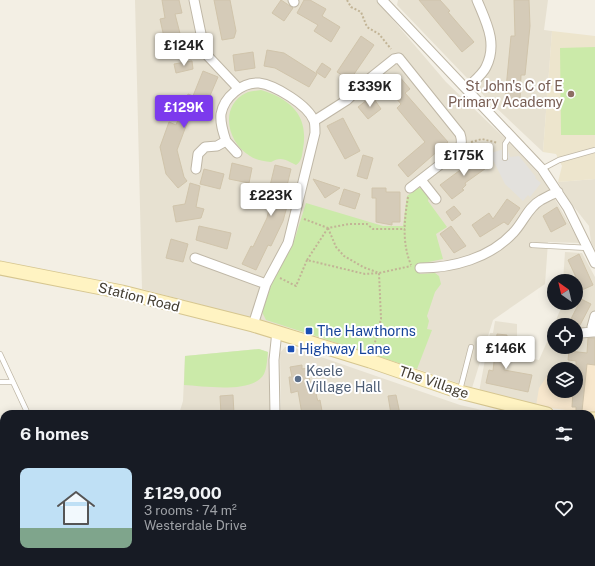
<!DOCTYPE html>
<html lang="en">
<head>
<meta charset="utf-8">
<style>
  :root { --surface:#171b24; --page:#20242c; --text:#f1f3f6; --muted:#9ea1a6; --accent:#7c3aed }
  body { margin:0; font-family:"Public Sans",sans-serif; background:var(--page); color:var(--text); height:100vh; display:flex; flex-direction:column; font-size:15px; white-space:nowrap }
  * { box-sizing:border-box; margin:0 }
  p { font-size:13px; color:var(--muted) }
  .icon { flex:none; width:22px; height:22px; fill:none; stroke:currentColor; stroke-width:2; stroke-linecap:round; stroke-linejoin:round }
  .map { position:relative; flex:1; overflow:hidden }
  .drawer { position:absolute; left:0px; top:410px; width:595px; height:156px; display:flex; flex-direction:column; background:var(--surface); border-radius:12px 12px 0 0; box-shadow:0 2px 10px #0003 }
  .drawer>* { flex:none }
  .needle { width:26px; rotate:326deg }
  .tools { position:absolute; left:547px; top:274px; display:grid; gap:8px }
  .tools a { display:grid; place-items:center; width:36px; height:36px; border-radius:50%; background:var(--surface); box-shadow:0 2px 10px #0003; font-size:20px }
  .price { position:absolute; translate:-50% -34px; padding:0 9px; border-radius:4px; background:#fff; color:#222; font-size:13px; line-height:26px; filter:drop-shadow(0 1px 2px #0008) }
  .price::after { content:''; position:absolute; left:50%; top:24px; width:12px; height:9px; margin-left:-6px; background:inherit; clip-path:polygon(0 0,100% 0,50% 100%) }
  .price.current { background:var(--accent); color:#fff }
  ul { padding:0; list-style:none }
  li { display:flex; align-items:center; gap:12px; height:100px; padding:0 20px }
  li span { display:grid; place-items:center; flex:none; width:112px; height:80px; border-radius:8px; color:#555 }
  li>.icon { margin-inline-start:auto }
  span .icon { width:48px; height:48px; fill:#fffc; stroke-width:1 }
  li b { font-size:17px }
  h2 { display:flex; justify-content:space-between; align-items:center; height:48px; padding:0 20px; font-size:17px }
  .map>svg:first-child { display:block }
</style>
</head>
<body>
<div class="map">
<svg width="595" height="566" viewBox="0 0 595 566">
  <rect width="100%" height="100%" fill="#f3efe4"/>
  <path fill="#e7e1d1" d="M135,0H376L446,82L519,152L544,180L580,243L548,242L545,284L493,320L472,388L334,340L142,289Z
    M398,0H548L544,30L552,31L543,152L489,101L397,5Z
    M595,179V250L591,242L589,226L570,202L558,182Z
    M565,252L582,253L595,277V342L587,353L576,361L575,369L551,370L536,406L479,392L490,333H493L495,321L517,324V356L539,360L554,326V347H576V325H554L563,303H576V281H563Z
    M285,347L295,348L460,405L499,414H281L280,353Z
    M259,349L268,352L272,376L271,414H179L183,401L185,356Z
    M591,431L595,432V500L591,498Z
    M106,562H223L219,566H116Z
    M235,562H287L286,566H231Z"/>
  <path fill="#f7e7cd" d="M569,351L595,355V414L536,406L539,388L551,370H554V391H576V361L568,360Z
    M591,498L595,500V566H557L558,562H591Z"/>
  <path fill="#ede5cd" d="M552,31L595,36V179L558,182L562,166L556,154L543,152Z"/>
  <path fill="#cbeaa9" d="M595,47V135H561L560,48Z
    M261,90C291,99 309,116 303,149C302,155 302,161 296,165C286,160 281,156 271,162C264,161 256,160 250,156C227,143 219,106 246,93C250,91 257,91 261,90Z
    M418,188L423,189L429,197L428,201L447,227L436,234L443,259L419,264L420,274L435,273L439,276L441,284L435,292L427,316L429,321L427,329L432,330L417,369L266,320L262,312L273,280L295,238L306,203L383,226H403L407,196Z
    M259,349L268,352C267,359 267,368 264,374C253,394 204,386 184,385L185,356Z"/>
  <path fill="#e3e1dd" d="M507,148L510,157L519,156L536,177L535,178L541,183L530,197L528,195L523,201L505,184L493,160L491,153Z"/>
  <path fill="#d5cbb8" stroke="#d0c4ab" d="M162,0H179L182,13L175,14L184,49L167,51L160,19L165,18Z
    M214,0H230L236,31L234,38L222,40Z
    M281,0L293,8L284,21L272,13Z
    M304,0H310L326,9L322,16L340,27L331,42L314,31L318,25L297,13Z
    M419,0H440L450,11L448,12L474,42L462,52Z
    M514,0H529L530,26L525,75H521L520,100L505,99L511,36H515Z
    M361,36L374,45L350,80L337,72Z
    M267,50L284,53L317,74L309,87L275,68L264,66Z
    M253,52L255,68L235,71L233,55Z
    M192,61L193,69L176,73L174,64Z
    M322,63L331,69L325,78L316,72Z
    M203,71L218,77L209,98L204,96L195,120L189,118L177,150L184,177L187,181L178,188L166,174L160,147L169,122L176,125L188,94L193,96Z
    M398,75L410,89L405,93L448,142L408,177L398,165L425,142L397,108L401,104L385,85Z
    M372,96L381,109L368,119L358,107Z
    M343,118L360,151L345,159L327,126Z
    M482,154L489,166L465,183L466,185L462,189L464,190L452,199L440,185Z
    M363,155L373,158L367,179L357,176Z
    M232,163L252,168L249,183L229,179Z
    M275,165L291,169L284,198L289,199L283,221L271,246L268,245L256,270L242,264L251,246L253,247L267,218L272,195L268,194Z
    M204,169L224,174L220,189L200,184Z
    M313,179L340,188L325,198Z
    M190,183L200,186L196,207L204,209L201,218L176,222L173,206L185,204Z
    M372,188H386V192H400V222H392V225L376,222V198H372Z
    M344,189L360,194L355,209L339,204Z
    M507,199L520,208L508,225L504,222L480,237L472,225L489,213L493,219Z
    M454,206L461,214L452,221L446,212Z
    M557,207L566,224L551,232L543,216Z
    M199,226L231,233L227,249L196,240Z
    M451,226L466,246L454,253L440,234Z
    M171,239L188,244L183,262L166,258Z
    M579,254L593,285L582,290L568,260Z
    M581,299L591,304L580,325H568Z
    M497,334L507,335L504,370L532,375L528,392L486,383L489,370L493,371Z
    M588,338H595V365L587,364L582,411H576V407H572L573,391H576V361L568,360L569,351L587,353Z
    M302,365V369L308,368L310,382H314L317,398L318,401L320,400L322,411L302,414L298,391L291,393L289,377H292L290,367Z
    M233,395L234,414H221L220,396Z
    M396,395L400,414H391L388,396Z"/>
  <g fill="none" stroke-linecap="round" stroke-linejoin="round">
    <defs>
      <path id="lane" d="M505,158V144L511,135
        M542,169L559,160L595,150
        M532,245L588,248
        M0,354L28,414
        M0,382H13
        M460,390L471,347"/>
      <path id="street" d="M194,0L205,53L238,88
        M293,0L294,2
        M382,0L542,169L568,208L595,263
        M467,88C473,82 483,74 486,67C498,43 486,22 477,0
        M314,121L347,100L369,79L394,59L399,58L460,134C463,143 461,147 455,153L410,188
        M226,141L237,153
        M196,169L198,154L205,147L217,146L226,141C223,132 220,123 221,114C224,97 242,82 259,83C275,85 308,105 314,121C315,124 315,129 315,133L288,243L266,284L253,325
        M421,180L436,199
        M195,258L266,284
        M420,268C453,268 490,258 513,233C523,223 528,207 541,200C546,197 552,194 558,192
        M595,316L592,327L595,332
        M581,333L593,332
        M275,414L274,360L277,331
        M224,566L228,562"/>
      <path id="secondary" d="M0,268L122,292L253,325L370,361L460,392L547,414
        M591,419H595"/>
    </defs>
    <use href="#lane" stroke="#bfb7a6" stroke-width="6"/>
    <use href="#street" stroke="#bfb7a6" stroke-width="11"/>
    <use href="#secondary" stroke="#d6c690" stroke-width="15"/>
    <path stroke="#c2b496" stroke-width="2" stroke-dasharray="2 2" stroke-linecap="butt" d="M347,0L351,7L361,12L367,27L379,34L391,49
      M471,142L482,139L498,143
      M408,197C404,221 402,243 411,265
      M304,219L328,228L349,224H367L373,229H405
      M328,228L336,247L344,256L363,267L379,273L411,266
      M307,260L328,228
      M280,278L296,286L307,260L365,274L379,273L381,319L373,350"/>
    <use href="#lane" stroke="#fff" stroke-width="4.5"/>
    <use href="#street" stroke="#fff" stroke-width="9"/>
    <use href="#secondary" stroke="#fff3c2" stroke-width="13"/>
  </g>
  <circle fill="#8d6e63" stroke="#fff" stroke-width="1.5" cx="571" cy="94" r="4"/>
  <g fill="#1a4fb4" stroke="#fff" stroke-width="1.5">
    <rect x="305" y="327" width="8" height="8" rx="2"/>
    <rect x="287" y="345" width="8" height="8" rx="2"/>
  </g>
  <circle fill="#5c6f8a" stroke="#fff" stroke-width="1.5" cx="298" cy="379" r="4"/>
  <g text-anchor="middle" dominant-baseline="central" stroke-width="4" stroke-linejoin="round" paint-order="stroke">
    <g font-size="14" fill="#785e54" stroke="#fff" text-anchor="end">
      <text x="563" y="86">St John's C of E<tspan x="563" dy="16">Primary Academy</tspan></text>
    </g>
    <g font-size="14" fill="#453f33" stroke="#fff">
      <text transform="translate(139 297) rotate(14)">Station Road</text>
      <text transform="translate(434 382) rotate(19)">The Village</text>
    </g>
    <g font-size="14" fill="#164399" stroke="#fff" text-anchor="start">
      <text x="317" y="331">The Hawthorns</text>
      <text x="299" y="349">Highway Lane</text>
    </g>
    <g font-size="14" fill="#4e5e75" stroke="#fff" text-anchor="start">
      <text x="306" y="371">Keele<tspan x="306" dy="16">Village Hall</tspan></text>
    </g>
  </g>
</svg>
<div class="tools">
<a><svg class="needle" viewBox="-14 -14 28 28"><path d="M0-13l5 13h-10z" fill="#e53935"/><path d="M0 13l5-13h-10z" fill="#9ea1a6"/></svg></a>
<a><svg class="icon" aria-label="locate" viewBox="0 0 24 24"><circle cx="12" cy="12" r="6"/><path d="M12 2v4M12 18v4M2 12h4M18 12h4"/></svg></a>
<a><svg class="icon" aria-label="layers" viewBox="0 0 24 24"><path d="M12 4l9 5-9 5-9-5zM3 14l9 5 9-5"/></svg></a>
</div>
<b class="price" style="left:184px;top:67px">£124K</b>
<b class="price" style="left:370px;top:108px">£339K</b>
<b class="price current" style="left:184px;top:129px">£129K</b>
<b class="price" style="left:464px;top:177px">£175K</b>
<b class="price" style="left:271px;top:217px">£223K</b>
<b class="price" style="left:506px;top:370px">£146K</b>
<section class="drawer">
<h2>6 homes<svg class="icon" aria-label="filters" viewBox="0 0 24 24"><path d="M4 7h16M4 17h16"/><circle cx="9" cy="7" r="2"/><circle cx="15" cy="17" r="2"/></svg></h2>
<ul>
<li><span style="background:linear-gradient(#bfe0f5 75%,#7fa58c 0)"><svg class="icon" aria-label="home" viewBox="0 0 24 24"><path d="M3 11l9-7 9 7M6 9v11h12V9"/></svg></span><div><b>£129,000</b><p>3 rooms · 74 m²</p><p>Westerdale Drive</p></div><svg class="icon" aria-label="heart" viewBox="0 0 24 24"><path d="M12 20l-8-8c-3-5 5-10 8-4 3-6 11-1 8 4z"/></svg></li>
</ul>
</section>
</div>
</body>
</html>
